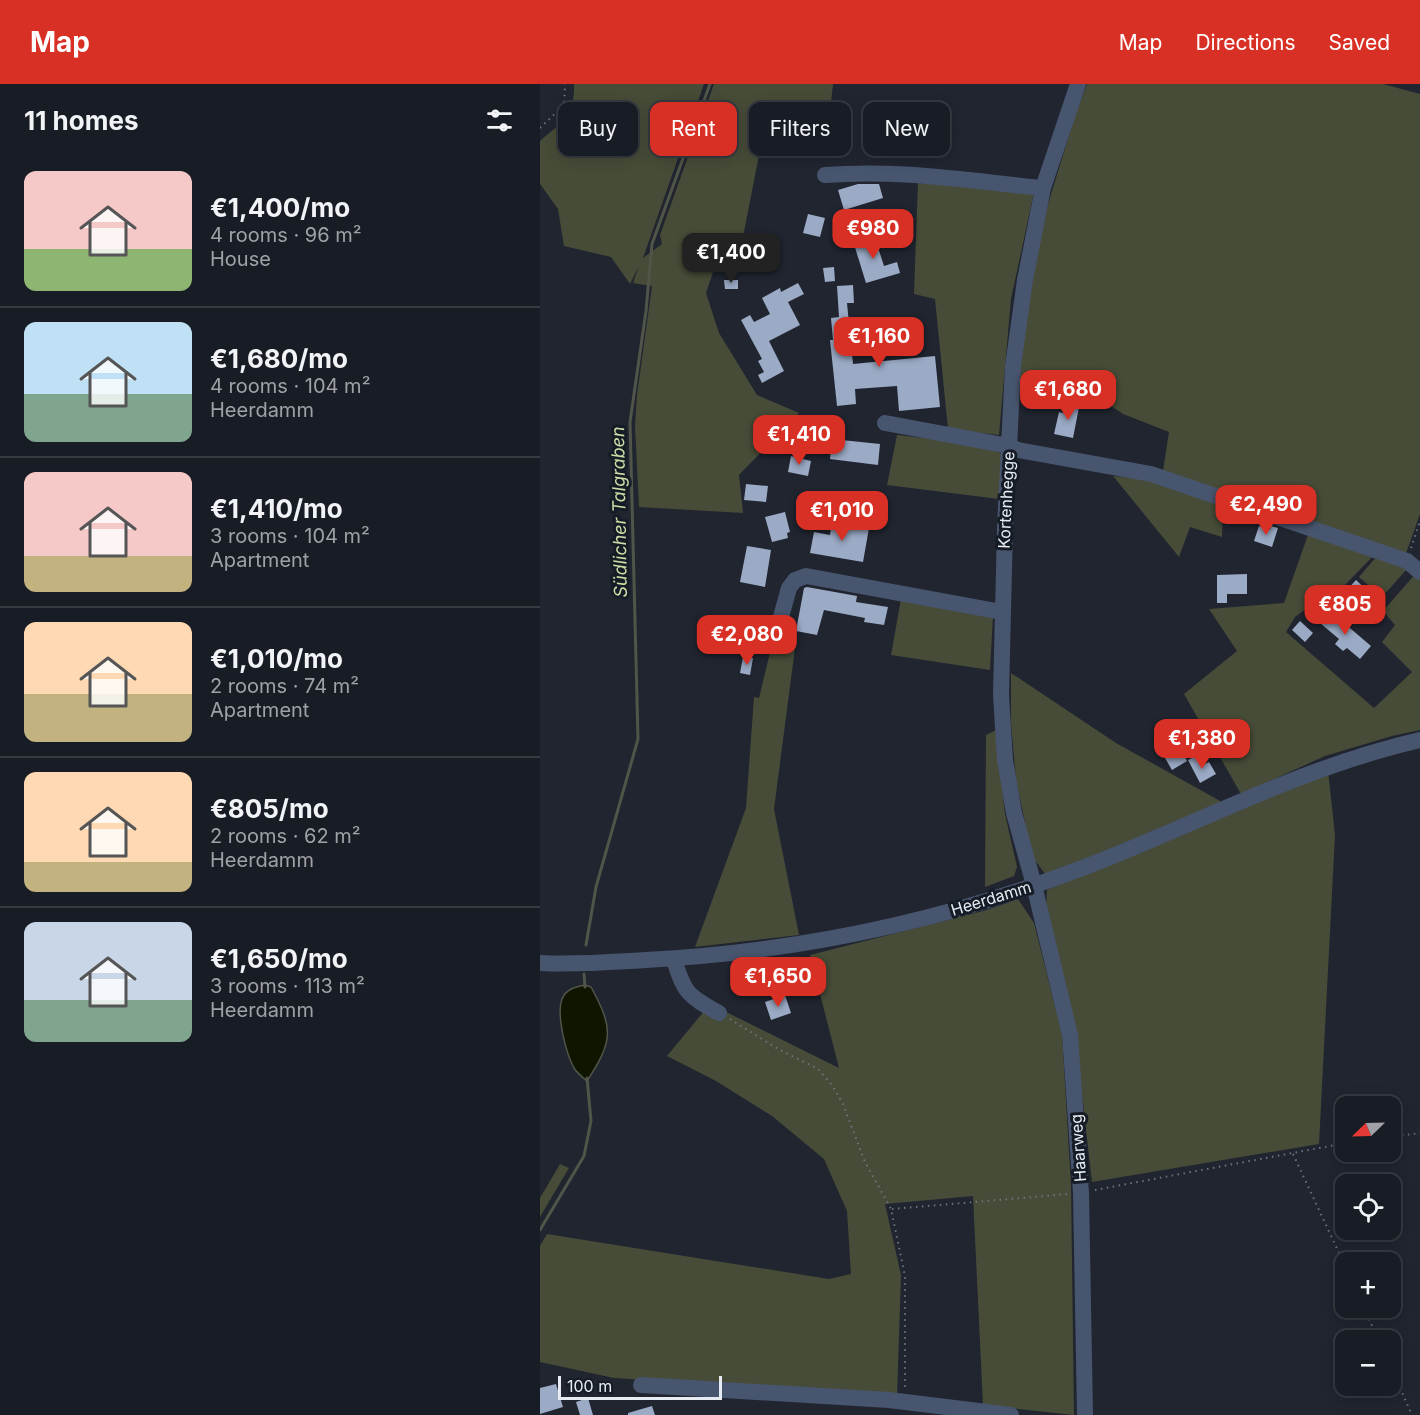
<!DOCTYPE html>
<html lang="en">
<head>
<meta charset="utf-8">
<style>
  :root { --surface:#181c24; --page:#21252c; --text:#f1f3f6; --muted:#9fa1a6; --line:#363a41; --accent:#d93025 }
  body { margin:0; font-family:Inter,sans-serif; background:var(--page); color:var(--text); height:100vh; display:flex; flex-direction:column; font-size:22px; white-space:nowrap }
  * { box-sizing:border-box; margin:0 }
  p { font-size:20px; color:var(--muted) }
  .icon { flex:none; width:33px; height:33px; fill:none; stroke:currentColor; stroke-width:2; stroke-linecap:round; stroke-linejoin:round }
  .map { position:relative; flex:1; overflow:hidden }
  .details { display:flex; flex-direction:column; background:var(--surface); width:540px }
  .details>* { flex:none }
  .banner { position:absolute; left:18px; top:18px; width:570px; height:54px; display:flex; gap:12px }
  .needle { width:39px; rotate:247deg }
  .fabs { position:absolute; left:795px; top:1012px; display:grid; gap:12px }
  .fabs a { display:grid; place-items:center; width:66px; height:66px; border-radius:12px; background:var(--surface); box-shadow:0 3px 15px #0003,0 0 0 2px var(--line); font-size:30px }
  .scale { position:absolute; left:18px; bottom:15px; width:164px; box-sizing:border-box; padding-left:6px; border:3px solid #e7ebf2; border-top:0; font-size:16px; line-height:21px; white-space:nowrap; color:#e7ebf2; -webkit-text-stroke:4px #161c26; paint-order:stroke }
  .price { position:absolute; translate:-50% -51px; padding:0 14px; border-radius:12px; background:var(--accent); color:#fff; font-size:20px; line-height:39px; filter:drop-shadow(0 2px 3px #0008) }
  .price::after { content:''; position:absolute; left:50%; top:36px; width:18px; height:14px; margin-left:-9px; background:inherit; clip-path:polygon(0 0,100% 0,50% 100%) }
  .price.selected { background:#222; color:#fff }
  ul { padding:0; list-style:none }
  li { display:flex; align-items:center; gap:18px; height:150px; padding:0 24px }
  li+li { border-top:2px solid var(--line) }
  li span { display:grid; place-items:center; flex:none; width:168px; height:120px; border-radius:12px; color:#555 }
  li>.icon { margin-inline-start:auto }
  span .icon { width:72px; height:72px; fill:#fffc; stroke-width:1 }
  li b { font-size:26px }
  h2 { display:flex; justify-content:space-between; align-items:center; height:72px; padding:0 24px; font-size:26px }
  .pill { padding:0 21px; border-radius:12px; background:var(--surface); box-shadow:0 3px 15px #0003,0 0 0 2px var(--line); font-size:21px; line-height:54px }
  .pill.selected { background:var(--accent); color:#fff }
  header { display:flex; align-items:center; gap:36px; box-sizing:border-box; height:84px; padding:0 30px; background:var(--accent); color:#fff }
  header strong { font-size:28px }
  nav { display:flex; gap:33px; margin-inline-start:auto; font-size:21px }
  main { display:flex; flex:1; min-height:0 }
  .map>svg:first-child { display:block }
</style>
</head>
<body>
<header>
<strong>Map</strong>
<nav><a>Map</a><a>Directions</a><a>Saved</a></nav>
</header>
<main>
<section class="details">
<h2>11 homes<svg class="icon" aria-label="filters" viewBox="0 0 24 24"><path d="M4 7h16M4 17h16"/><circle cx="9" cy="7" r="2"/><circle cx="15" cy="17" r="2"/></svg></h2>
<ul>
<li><span style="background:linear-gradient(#f6c9c9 65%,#8fb573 0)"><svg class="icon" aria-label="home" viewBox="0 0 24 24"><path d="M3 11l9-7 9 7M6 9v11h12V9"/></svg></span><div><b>€1,400/mo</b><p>4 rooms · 96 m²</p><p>House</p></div></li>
<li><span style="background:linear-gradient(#bfe0f5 60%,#7fa58c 0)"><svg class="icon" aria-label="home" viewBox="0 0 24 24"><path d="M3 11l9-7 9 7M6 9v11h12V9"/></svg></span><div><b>€1,680/mo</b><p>4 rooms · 104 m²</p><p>Heerdamm</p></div></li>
<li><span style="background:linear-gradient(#f6c9c9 70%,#c2b280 0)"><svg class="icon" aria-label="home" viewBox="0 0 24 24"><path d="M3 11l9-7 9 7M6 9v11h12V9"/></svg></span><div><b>€1,410/mo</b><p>3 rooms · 104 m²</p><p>Apartment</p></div></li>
<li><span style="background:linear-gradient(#ffd9b3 60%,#c2b280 0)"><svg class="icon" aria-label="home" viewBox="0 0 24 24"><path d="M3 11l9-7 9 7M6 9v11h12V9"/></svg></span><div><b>€1,010/mo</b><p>2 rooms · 74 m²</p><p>Apartment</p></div></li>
<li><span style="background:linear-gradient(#ffd9b3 75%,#c2b280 0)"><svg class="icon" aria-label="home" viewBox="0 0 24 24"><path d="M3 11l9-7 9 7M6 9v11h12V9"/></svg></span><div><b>€805/mo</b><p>2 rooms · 62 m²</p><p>Heerdamm</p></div></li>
<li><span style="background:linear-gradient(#c9d6e8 65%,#7fa58c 0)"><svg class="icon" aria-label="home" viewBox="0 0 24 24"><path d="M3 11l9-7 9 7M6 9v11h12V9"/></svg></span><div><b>€1,650/mo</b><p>3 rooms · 113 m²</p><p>Heerdamm</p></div></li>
</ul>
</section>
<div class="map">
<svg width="880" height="1331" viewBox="0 0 880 1331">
  <rect width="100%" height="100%" fill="#202530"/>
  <path fill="#474c38" d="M34,0H164L103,174L122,160L120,151L174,0H293L289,37L228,25L202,158L182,161L166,209L179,249L217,311L259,329L199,391L203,429L99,423L95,342L97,311L112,202L93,199L99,182L90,200L71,173L24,162L18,125L0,100V57C22,38 35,32 34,0Z
    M547,0H843L880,10V430L865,472L623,387L629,348L583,330L561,315L477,298L501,143L535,32Z
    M378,99L494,108L471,215L459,351L408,345L395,215L374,210Z
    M357,351L453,362L462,371L459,415L347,401Z
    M573,392L610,396L683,420L682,453L650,443L639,473Z
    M769,448L836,469L802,504L776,517L755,533L746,548L834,624L872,588L842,558L855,541L843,527L877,488L880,491V646L852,652L785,672L701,710L644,610L697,567L669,525L744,519Z
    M837,472L867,485L842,513L819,493Z
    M361,515L453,532L450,586L351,571Z
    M232,560L255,564L234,725L259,851L155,863L206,724L214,613L219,614Z
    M471,589L576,659L682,718L541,777L505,790L492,772L476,696L471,639Z
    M456,646L465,730L477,783L474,792L445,803L446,651Z
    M788,687L795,751L779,1060L552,1098L535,950L506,826L507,806Z
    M478,815L494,839L522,950L531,1101L534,1331L443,1321L433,1112L345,1120L361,1191L357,1313L74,1294L0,1278V1162L7,1150L289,1195L311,1190L307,1127L284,1075L232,1032L176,997L127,972L170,920L299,984L270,871L447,826Z
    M20,1080L29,1084L0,1133V1114Z"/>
  <path fill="#101500" stroke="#505549" stroke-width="1.5" d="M45,901L51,903C74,945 73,957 47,997C42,993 37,989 34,984C26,969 16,931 22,915C26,905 35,903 45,901Z"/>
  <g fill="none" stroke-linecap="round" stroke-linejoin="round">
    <path stroke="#505549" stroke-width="3" d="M46,861L56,803L98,655L90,338L106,227L112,160L170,0
      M44,890L45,903
      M0,1146L44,1072L51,1037L47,994"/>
  </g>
  <path fill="#9baac5" d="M318,100H339L343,114L304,126L298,106Z
    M268,130L285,134L280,153L263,149Z
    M334,151L344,182L357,178L360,189L326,199L313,157Z
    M294,183L295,197L285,198L283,184Z
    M184,196H198V205H185Z
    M258,199L264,210L248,218L260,241L229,257L244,287L222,299L218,291L224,288L218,277L222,275L201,236L210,231L214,238L230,230L222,214L240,204L241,208Z
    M313,201L314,219H307L313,280L395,272L400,323L359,327L357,302L315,305L316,320L297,322L290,256H293L291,234L299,233L297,202Z
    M530,316L540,318L533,354L514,350L519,328L527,330Z
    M292,355L340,360L338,381L290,375Z
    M251,372L271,377L268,392L248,388Z
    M206,400L228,402L226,418L204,416Z
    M245,428L250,448L247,449L248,454L232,458L225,433Z
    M292,437L329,444L323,478L270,469L274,448L290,451Z
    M719,442L730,446L731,442L738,444L732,463L714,457Z
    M207,462L231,466L225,503L200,498Z
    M707,490V510H687V519H677V491Z
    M816,496L837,516L827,528L805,508Z
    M267,503L317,512L316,518L348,523L344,541L324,538L325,534L284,526L277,551L256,547L264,504Z
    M790,527L831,562L820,575L807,564L803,567L795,560L799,555L780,539Z
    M760,537L773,549L765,558L752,546Z
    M203,573L213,574L210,591L200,589Z
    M637,658L647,677L632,686L621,667Z
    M656,672L661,682L669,678L676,690L660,699L648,676Z
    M245,911L251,929L231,936L225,918Z
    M16,1300L23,1323L0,1330V1304Z
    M48,1314L53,1331H40L36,1318Z
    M112,1322L115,1331H88V1329Z"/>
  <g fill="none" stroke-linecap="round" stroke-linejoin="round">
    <path stroke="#6e737c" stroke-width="2" stroke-dasharray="1.5 4.5" stroke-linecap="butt" d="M0,44L24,21L25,0
      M871,464L880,437
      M190,935L238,965L278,985L292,1001L303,1020L325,1078L351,1125L365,1192V1304
      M850,1053L880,1049
      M753,1070L806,1184
      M555,1106L806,1059
      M352,1125L528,1110
      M824,1224L839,1257
      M850,1282L872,1331"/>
    <path stroke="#48556f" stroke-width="16" d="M538,0L503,104L485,196L473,282L465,444L461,611L465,676L474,729L494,801L530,951L541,1109L545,1331
      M285,91C358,85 430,97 503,104
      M345,339L469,362L478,366L611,390L867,477L880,488
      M236,551L249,504L255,496L266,492L462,528
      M134,875C144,909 148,912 179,929
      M0,879C35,881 71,878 106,876C256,868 405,837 545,783C657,740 762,683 880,656
      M101,1301L349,1316L471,1331"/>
  </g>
  <g text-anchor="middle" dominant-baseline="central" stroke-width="6" stroke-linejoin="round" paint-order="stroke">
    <g font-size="16" fill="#e7ebf2" stroke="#161c26">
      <text transform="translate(466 416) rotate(-87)">Kortenhegge</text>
      <text transform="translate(451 814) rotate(-17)">Heerdamm</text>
      <text transform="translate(538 1064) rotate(-94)">Haarweg</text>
    </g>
    <g font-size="18" font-style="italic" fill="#cedca7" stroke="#161c26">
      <text transform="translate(79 428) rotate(-91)">Südlicher Talgraben</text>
    </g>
  </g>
</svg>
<div class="fabs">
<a><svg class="needle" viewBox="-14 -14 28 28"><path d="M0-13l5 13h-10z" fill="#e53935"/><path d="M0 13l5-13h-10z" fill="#9fa1a6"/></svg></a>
<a><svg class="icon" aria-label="locate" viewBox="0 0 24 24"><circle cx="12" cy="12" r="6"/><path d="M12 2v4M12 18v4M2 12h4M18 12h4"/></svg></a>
<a>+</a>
<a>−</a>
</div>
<div class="scale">100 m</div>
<b class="price" style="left:333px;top:176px">€980</b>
<b class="price selected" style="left:191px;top:200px">€1,400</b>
<b class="price" style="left:339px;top:284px">€1,160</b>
<b class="price" style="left:528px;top:337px">€1,680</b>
<b class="price" style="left:259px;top:382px">€1,410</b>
<b class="price" style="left:726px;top:452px">€2,490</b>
<b class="price" style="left:302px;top:458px">€1,010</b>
<b class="price" style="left:805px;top:552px">€805</b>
<b class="price" style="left:207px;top:582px">€2,080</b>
<b class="price" style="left:662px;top:686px">€1,380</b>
<b class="price" style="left:238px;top:924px">€1,650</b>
<div class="banner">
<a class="pill">Buy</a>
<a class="pill selected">Rent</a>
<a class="pill">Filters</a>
<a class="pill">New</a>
</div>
</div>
</main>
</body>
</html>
